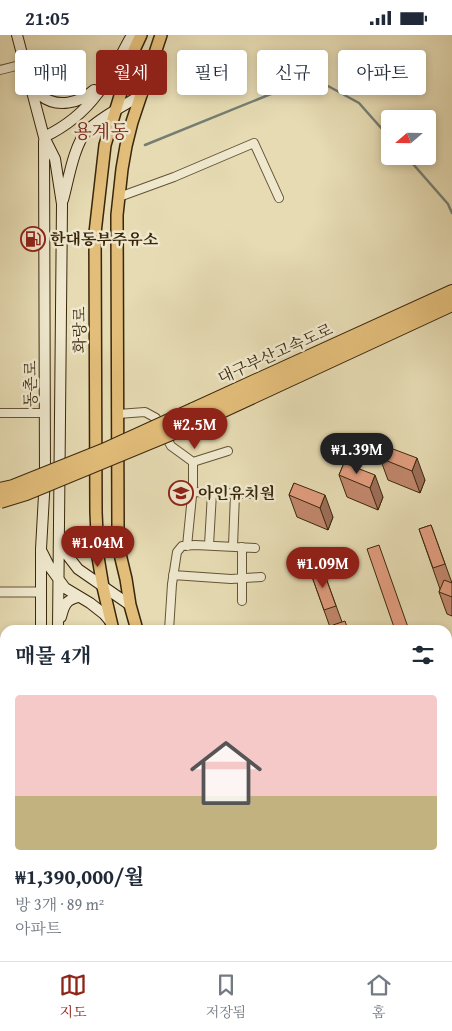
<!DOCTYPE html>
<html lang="ko">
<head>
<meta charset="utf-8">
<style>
  :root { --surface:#fff; --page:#f6f6f7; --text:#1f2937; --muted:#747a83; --line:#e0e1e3; --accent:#8f2418 }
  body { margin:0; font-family:"Gentium Book Plus","Noto Serif KR",serif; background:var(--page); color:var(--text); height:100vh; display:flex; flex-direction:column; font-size:19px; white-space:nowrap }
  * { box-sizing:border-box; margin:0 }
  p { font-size:16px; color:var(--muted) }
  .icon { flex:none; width:28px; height:28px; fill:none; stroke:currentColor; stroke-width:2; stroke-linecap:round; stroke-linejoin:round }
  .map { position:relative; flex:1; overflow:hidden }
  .panel { position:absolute; left:0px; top:590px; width:452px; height:336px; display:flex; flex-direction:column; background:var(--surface); border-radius:15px 15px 0 0; box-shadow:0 2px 8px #0003 }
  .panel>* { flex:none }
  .banner { position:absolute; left:15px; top:15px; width:422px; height:45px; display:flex; gap:10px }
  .needle { width:32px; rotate:250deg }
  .tools { position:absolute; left:381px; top:75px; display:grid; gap:10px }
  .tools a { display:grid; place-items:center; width:55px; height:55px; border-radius:5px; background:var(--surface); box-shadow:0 2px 8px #0003; font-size:25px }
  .price { position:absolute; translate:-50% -42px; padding:0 11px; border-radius:18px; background:var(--accent); color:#fff; font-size:16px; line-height:32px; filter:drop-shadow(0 1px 2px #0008) }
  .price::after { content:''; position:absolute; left:50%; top:30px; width:15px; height:11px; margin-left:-8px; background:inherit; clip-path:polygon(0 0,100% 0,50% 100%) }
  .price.on { background:#222; color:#fff }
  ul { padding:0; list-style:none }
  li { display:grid; align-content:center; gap:10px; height:265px; padding:0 15px }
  li span { display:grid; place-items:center; height:155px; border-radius:5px; color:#555 }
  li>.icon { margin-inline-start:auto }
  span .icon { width:90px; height:90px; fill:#fffc; stroke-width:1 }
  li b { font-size:21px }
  h2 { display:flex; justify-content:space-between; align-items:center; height:60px; padding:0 15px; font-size:21px }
  .pill { padding:0 18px; border-radius:5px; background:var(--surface); box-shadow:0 2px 8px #0003; font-size:18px; line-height:45px }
  .pill.on { background:var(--accent); color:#fff }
  .status { display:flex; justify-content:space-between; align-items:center; height:35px; padding:0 25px; background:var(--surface); direction:ltr }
  .status svg { height:14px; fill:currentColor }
  .tab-bar { display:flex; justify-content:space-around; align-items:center; height:70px; border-top:1px solid var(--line); background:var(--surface); font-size:14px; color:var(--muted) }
  .tab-bar a { display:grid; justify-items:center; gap:2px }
  .tab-bar .on { color:var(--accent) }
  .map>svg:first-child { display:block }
</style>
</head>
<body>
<div class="status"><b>21:05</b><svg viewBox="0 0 49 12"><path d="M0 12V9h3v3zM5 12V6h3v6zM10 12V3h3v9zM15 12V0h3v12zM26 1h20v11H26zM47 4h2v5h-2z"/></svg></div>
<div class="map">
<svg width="452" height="926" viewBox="0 0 452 926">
  <rect width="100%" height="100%" fill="#e6dbb3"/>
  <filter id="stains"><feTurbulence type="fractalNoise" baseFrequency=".004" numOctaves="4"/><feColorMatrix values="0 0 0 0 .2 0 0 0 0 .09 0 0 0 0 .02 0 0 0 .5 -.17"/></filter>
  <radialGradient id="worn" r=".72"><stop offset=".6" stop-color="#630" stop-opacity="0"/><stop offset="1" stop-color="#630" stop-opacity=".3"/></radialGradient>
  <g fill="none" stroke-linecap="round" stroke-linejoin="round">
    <path stroke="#747e73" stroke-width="2.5" d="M145,110L288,52L313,49L328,51L359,68L390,103
      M406,121L448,169L452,178"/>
    <defs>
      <path id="minor" d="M0,35L24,29
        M119,162L174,142L254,108L279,163
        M0,378H45
        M118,379L145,377L156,383L171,411L193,427V451L187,511
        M193,427L228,416
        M192,457L249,459
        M209,510L212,458
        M233,511L235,459
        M242,512V566
        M173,540L231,544L261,542
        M169,595L172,549L177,517L182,511L195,510L255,513
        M0,789H5
        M0,898H5"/>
      <path id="tertiary" d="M0,557H41
        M0,611L5,613"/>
      <path id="secondary" d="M17,0L44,102L55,124L62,169L58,595
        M30,48C33,52 37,57 40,60C57,74 80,68 94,55
        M44,102C65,92 84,77 98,58C112,40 121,19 132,0
        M63,165C68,147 74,109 87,96C101,81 125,71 142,59
        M59,506L68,521L78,534L130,570
        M42,517L49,531L65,553L90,568L104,579L110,586
        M61,582C64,570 66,565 78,562
        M41,595V514L45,442L44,106
        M41,926V921
        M56,926V921"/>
      <path id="primary" d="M113,595L103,552L98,522L96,477L95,198L105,110L134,15L141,0
        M137,595L130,570L126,544L120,519L118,494L117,180L122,134L126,111L132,87L161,0
        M219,921L220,926L223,922L226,921
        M248,921L249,926"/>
      <path id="motorway" d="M193,375L452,257
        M193,389L452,269
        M448,751L452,748
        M448,774L452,771
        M237,926L238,921
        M265,926L267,921"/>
    </defs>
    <use href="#minor" stroke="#645436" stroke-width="10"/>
    <use href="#tertiary" stroke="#645436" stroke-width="11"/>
    <use href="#secondary" stroke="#39270c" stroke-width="12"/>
    <use href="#primary" stroke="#39270c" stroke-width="14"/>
    <use href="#motorway" stroke="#39270c" stroke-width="16"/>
    <use href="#minor" stroke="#efe8ce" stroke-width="8"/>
    <use href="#tertiary" stroke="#efe8ce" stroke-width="9"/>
    <use href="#secondary" stroke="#efe8ce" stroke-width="10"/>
    <use href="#primary" stroke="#e3be7a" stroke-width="11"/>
    <use href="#motorway" stroke="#e3be7a" stroke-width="14"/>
    <defs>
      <path id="motorway-bridge" d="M0,455L13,452L103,416L193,375
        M0,466L26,458L193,389"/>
    </defs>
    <use href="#motorway-bridge" stroke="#39270c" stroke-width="16" stroke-linecap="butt"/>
    <use href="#motorway-bridge" stroke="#e3be7a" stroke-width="14"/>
  </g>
  <path fill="#c2876d" stroke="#39270c" d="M385,411L425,445L420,458L388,445L380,423Z
    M344,428L383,462L378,475L347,462L339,440Z
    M294,448L333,482L328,495L297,482L289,460Z
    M431,490L452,548V581L447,579L439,557L440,554L419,494Z
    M322,532L342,587L348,595H331L310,536Z
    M452,812V841L448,829V814Z
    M400,921H417L419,926H402Z"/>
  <path fill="#9e6e59" stroke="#39270c" d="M417,423L425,445L420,458L412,436Z
    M375,440L383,462L378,475L370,453Z
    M325,460L333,482L328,495L320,473Z
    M448,646L452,658V668L448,679Z"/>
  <path fill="#e29d7f" stroke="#39270c" d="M385,411L417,423L412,436L380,423Z
    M344,428L375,440L370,453L339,440Z
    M294,448L325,460L320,473L289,460Z
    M431,490L445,529L433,533L419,494Z
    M379,510L409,595H395L367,514Z
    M322,532L336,571L324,575L310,536Z
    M444,545L452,548V562L439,557Z
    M345,586L348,595H334L333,590Z
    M452,812V832L448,825V814Z
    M404,921H417L419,926H406Z"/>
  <defs>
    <symbol id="fuel-ring" viewBox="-11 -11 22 22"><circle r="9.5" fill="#efe8ce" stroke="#8f2418" stroke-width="1.5"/><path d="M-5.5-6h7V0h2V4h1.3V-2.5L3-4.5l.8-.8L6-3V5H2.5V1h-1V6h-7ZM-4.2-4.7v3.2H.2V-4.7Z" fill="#8f2418"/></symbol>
    <symbol id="school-ring" viewBox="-11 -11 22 22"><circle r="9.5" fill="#efe8ce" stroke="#8f2418" stroke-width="1.5"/><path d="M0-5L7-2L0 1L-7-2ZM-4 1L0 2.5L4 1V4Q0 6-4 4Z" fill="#8f2418"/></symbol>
  </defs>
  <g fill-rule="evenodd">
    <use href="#fuel-ring" x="19" y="190" width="28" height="28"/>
    <use href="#school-ring" x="167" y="444" width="28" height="28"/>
  </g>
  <g text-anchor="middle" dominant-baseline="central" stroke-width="5" stroke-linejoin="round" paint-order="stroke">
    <g font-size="16" font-weight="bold" fill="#39270c" stroke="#efe8ce" text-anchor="start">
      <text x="50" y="204">한대동부주유소</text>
      <text x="198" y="458">아인유치원</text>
    </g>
    <g font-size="16" fill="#39270c" stroke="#efe8ce">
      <text transform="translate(79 295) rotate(-90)">화랑로</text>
      <text transform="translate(275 318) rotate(-24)">대구부산고속도로</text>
      <text transform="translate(30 349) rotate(-90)">동촌로</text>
    </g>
    <g font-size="19" fill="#7a1f14" stroke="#efe8ce">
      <text x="101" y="96">용계동</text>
    </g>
  </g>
  <rect width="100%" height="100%" filter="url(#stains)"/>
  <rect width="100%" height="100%" fill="url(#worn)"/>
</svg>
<div class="tools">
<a><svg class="needle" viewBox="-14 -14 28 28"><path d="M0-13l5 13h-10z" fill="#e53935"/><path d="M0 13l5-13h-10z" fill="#747a83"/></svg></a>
</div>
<b class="price" style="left:195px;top:415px">₩2.5M</b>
<b class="price on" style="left:357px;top:440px">₩1.39M</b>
<b class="price" style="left:98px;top:533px">₩1.04M</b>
<b class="price" style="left:323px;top:554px">₩1.09M</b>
<div class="banner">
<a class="pill">매매</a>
<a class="pill on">월세</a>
<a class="pill">필터</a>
<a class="pill">신규</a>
<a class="pill">아파트</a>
</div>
<section class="panel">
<h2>매물 4개<svg class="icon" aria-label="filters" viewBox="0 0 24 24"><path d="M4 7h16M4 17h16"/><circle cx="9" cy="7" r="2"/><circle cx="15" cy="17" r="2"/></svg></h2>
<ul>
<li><span style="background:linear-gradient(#f6c9c9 65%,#c2b280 0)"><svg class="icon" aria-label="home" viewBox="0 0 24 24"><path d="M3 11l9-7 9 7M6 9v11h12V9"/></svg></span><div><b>₩1,390,000/월</b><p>방 3개 · 89 m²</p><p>아파트</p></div></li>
</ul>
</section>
</div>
<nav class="tab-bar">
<a class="on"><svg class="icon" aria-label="map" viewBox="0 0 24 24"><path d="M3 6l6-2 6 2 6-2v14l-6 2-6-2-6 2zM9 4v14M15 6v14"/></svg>지도</a>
<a><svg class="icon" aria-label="saved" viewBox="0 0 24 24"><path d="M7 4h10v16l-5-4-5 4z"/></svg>저장됨</a>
<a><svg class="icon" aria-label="home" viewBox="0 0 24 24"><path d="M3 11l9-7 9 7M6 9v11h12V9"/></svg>홈</a>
</nav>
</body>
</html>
